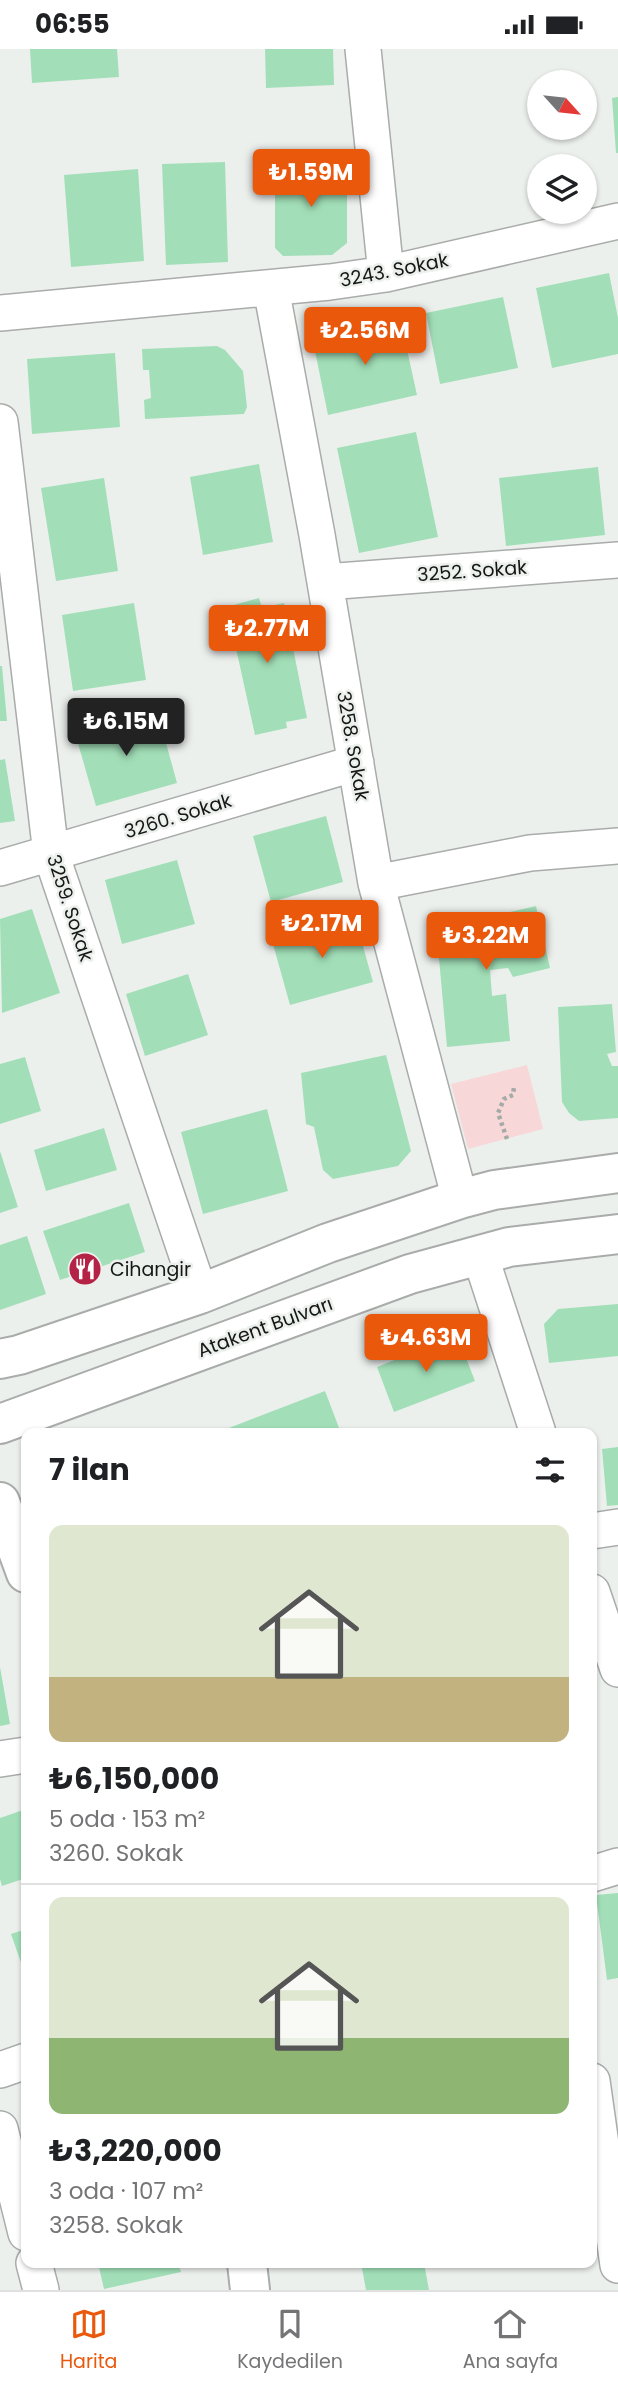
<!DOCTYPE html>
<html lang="tr">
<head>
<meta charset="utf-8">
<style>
  :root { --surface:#fff; --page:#f6f6f6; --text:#202124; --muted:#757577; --line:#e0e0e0; --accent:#ea580c }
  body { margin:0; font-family:Poppins,sans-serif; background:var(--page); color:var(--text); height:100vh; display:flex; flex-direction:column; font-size:26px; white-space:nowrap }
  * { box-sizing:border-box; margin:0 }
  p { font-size:23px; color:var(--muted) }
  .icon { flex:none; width:38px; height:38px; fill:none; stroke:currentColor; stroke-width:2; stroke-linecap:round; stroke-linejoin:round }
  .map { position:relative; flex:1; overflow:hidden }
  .side { position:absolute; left:21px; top:1379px; width:576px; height:840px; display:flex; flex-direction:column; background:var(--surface); border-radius:14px; box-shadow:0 2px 5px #0004 }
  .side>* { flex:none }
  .needle { width:46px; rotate:117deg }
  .controls { position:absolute; left:527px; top:21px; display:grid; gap:14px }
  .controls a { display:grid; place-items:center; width:70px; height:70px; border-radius:50%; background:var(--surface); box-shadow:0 2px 5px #0004; font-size:35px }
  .price { position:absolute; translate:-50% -60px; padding:0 16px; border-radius:7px; background:var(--accent); color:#fff; font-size:23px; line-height:46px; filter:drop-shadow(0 2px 4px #0008) }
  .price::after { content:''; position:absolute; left:50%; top:42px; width:21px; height:16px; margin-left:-10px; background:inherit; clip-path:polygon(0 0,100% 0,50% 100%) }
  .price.selected { background:#222; color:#fff }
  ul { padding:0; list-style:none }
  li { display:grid; align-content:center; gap:14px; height:371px; padding:0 28px }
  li+li { border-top:2px solid var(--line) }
  li span { display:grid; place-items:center; height:217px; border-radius:14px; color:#555 }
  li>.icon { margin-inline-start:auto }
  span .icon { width:126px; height:126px; fill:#fffc; stroke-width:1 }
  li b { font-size:30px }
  h2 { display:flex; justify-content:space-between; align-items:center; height:84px; padding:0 28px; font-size:30px }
  .status { display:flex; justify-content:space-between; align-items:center; height:49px; padding:0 35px; background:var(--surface); direction:ltr }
  .status svg { height:19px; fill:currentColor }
  .menu { display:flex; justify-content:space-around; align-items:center; height:98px; border-top:2px solid var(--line); background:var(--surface); font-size:19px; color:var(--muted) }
  .menu a { display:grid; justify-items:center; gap:4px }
  .menu .selected { color:var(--accent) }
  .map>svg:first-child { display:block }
</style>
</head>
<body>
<div class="status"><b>06:55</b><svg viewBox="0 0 49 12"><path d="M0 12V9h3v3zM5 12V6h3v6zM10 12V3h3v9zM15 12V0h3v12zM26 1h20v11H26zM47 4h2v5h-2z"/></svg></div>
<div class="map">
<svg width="618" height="2241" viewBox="0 0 618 2241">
  <rect width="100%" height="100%" fill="#ecf0ed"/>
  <path fill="#f8d7d9" d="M527,1016L543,1080L468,1100L451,1035Z"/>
  <path fill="#a2dfb8" d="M30,0H117L119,28L32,34Z
    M265,0H333L334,36L266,39Z
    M618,48V104H616L612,49Z
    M225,113L228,213L166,216L162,115Z
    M347,115V194L332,206L283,207L275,199V117Z
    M138,120L144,212L71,218L64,126Z
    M609,224L618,269V305L552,319L536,239Z
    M503,248L518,319L440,335L426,264Z
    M400,269L417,346L328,366L315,302L331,284Z
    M217,297L225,301L243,322L247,358L244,365L145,370L144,351L151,349L149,321H143L142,300Z
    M115,304L120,378L32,385L27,310Z
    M416,383L438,488L359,504L337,399Z
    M259,415L273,493L203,506L190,428Z
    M598,418L605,486L506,497L499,429Z
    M104,429L118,522L56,532L41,439Z
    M259,549L262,559L284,554L307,669L286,673L287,679L255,686L227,558Z
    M134,554L146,631L73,642L62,566Z
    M0,617H2L7,672H0Z
    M157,661L177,734L96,757L75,684Z
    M5,710L15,772L0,774V711Z
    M326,767L343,833L271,853L253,787Z
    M177,811L195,875L122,895L105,831Z
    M536,857L550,919L513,928L508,919L490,921L492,947L506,945L510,992L447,998L437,887L449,877Z
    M32,860L60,944L2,964L0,870Z
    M354,865L373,933L290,956L271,888Z
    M188,925L208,986L145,1007L126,945Z
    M612,955L616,1003L607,1005L612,1017H618V1069L579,1072L569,1064L562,1053L558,958Z
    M386,1006L411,1102L398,1117L333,1130L323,1121L314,1078L306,1075L301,1024Z
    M25,1008L41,1062L0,1075V1015Z
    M267,1060L288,1142L203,1165L181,1083Z
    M104,1079L117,1121L46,1142L34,1101Z
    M0,1102L18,1158L0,1164Z
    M129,1154L145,1203L60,1231L43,1182Z
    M27,1187L46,1245L0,1261V1196Z
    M618,1255V1307L549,1314L544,1275L558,1260Z
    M457,1286L475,1332L394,1363L377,1318Z
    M325,1342L341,1384H216Z
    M618,1398V1456L607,1457L602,1400Z
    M0,1618L10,1675L0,1677Z
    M26,1760V1829L2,1837L0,1830V1769Z
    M618,1844V1929L607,1931L596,1846Z
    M26,1880V1928L11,1885Z
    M98,2214H178L181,2223L104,2240Z
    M361,2214H424L429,2241H366Z"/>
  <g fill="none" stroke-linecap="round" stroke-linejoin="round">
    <defs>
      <path id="street" d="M363,0L386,225
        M271,239L317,486L376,834L460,1150
        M0,264L330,233L386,225L618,172
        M0,373L51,805L200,1245
        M325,533L618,511
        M0,819L356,714
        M376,834L530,804L618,797
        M480,1206L538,1384
        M592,1482L618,1478
        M592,1543L618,1620
        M0,1710L26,1706
        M592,1825L618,1817
        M0,2021L26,2012
        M592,2032L618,2216
        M0,2080L26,2184
        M34,2214L41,2241"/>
      <path id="secondary" d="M0,1310L19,1306L200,1245L328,1194L460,1150L494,1141L618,1124
        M0,1375L410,1225L509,1198L618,1185
        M0,1453L26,1524
        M247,2214L250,2241"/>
    </defs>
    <use href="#street" stroke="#a9acaa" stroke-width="38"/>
    <use href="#secondary" stroke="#a9acaa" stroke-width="42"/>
    <path stroke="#a6aaa7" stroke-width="4.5" stroke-dasharray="3.5 3.5" stroke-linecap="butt" d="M507,1090L498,1064L504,1050L513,1046L514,1038"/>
    <use href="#street" stroke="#fff" stroke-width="35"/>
    <use href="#secondary" stroke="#fff" stroke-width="38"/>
  </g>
  <defs>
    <symbol id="restaurant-disc" viewBox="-11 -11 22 22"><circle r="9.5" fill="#b42245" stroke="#ecf0ed"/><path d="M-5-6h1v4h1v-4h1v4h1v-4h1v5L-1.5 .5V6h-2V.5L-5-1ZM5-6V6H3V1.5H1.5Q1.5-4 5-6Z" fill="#fff"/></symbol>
  </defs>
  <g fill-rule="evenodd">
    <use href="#restaurant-disc" x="66" y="1201" width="38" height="38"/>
  </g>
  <g text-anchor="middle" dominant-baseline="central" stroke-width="5" stroke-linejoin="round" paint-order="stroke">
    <g font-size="19" fill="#151716" stroke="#ecf0ed">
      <text transform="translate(394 221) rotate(-11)">3243. Sokak</text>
      <text transform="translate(472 522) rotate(-4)">3252. Sokak</text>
      <text transform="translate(353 697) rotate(80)">3258. Sokak</text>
      <text transform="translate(178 767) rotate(-17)">3260. Sokak</text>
      <text transform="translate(70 859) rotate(72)">3259. Sokak</text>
      <text transform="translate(265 1278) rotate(-20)">Atakent Bulvarı</text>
    </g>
    <g font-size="19" fill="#151716" stroke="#ecf0ed" text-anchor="start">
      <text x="110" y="1220">Cihangir</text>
    </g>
  </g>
</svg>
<div class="controls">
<a><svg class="needle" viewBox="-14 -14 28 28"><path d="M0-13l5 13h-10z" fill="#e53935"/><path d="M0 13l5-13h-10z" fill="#757577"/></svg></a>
<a><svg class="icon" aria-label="layers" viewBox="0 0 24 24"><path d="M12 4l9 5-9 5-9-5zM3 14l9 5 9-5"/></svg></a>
</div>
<b class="price" style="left:311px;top:160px">₺1.59M</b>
<b class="price" style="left:365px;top:318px">₺2.56M</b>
<b class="price" style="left:267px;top:616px">₺2.77M</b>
<b class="price selected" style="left:126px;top:709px">₺6.15M</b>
<b class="price" style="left:322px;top:911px">₺2.17M</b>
<b class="price" style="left:486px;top:923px">₺3.22M</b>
<b class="price" style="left:426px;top:1325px">₺4.63M</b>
<section class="side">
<h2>7 ilan<svg class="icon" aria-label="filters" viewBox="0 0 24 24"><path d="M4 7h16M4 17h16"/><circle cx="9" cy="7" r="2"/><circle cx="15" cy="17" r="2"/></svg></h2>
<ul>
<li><span style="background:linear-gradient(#dfe7d0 70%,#c2b280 0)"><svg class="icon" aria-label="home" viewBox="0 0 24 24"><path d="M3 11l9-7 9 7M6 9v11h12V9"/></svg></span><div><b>₺6,150,000</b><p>5 oda · 153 m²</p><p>3260. Sokak</p></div></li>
<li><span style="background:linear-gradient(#dfe7d0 65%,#8fb573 0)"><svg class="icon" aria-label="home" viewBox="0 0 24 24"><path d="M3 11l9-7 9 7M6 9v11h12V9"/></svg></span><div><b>₺3,220,000</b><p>3 oda · 107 m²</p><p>3258. Sokak</p></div></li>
</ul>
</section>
</div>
<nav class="menu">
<a class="selected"><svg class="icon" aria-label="map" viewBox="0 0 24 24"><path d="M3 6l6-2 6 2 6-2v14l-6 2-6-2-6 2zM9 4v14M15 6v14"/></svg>Harita</a>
<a><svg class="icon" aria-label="saved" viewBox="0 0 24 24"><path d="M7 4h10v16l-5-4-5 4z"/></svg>Kaydedilen</a>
<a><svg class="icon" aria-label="home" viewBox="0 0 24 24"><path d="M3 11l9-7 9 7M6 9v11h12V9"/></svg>Ana sayfa</a>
</nav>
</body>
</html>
